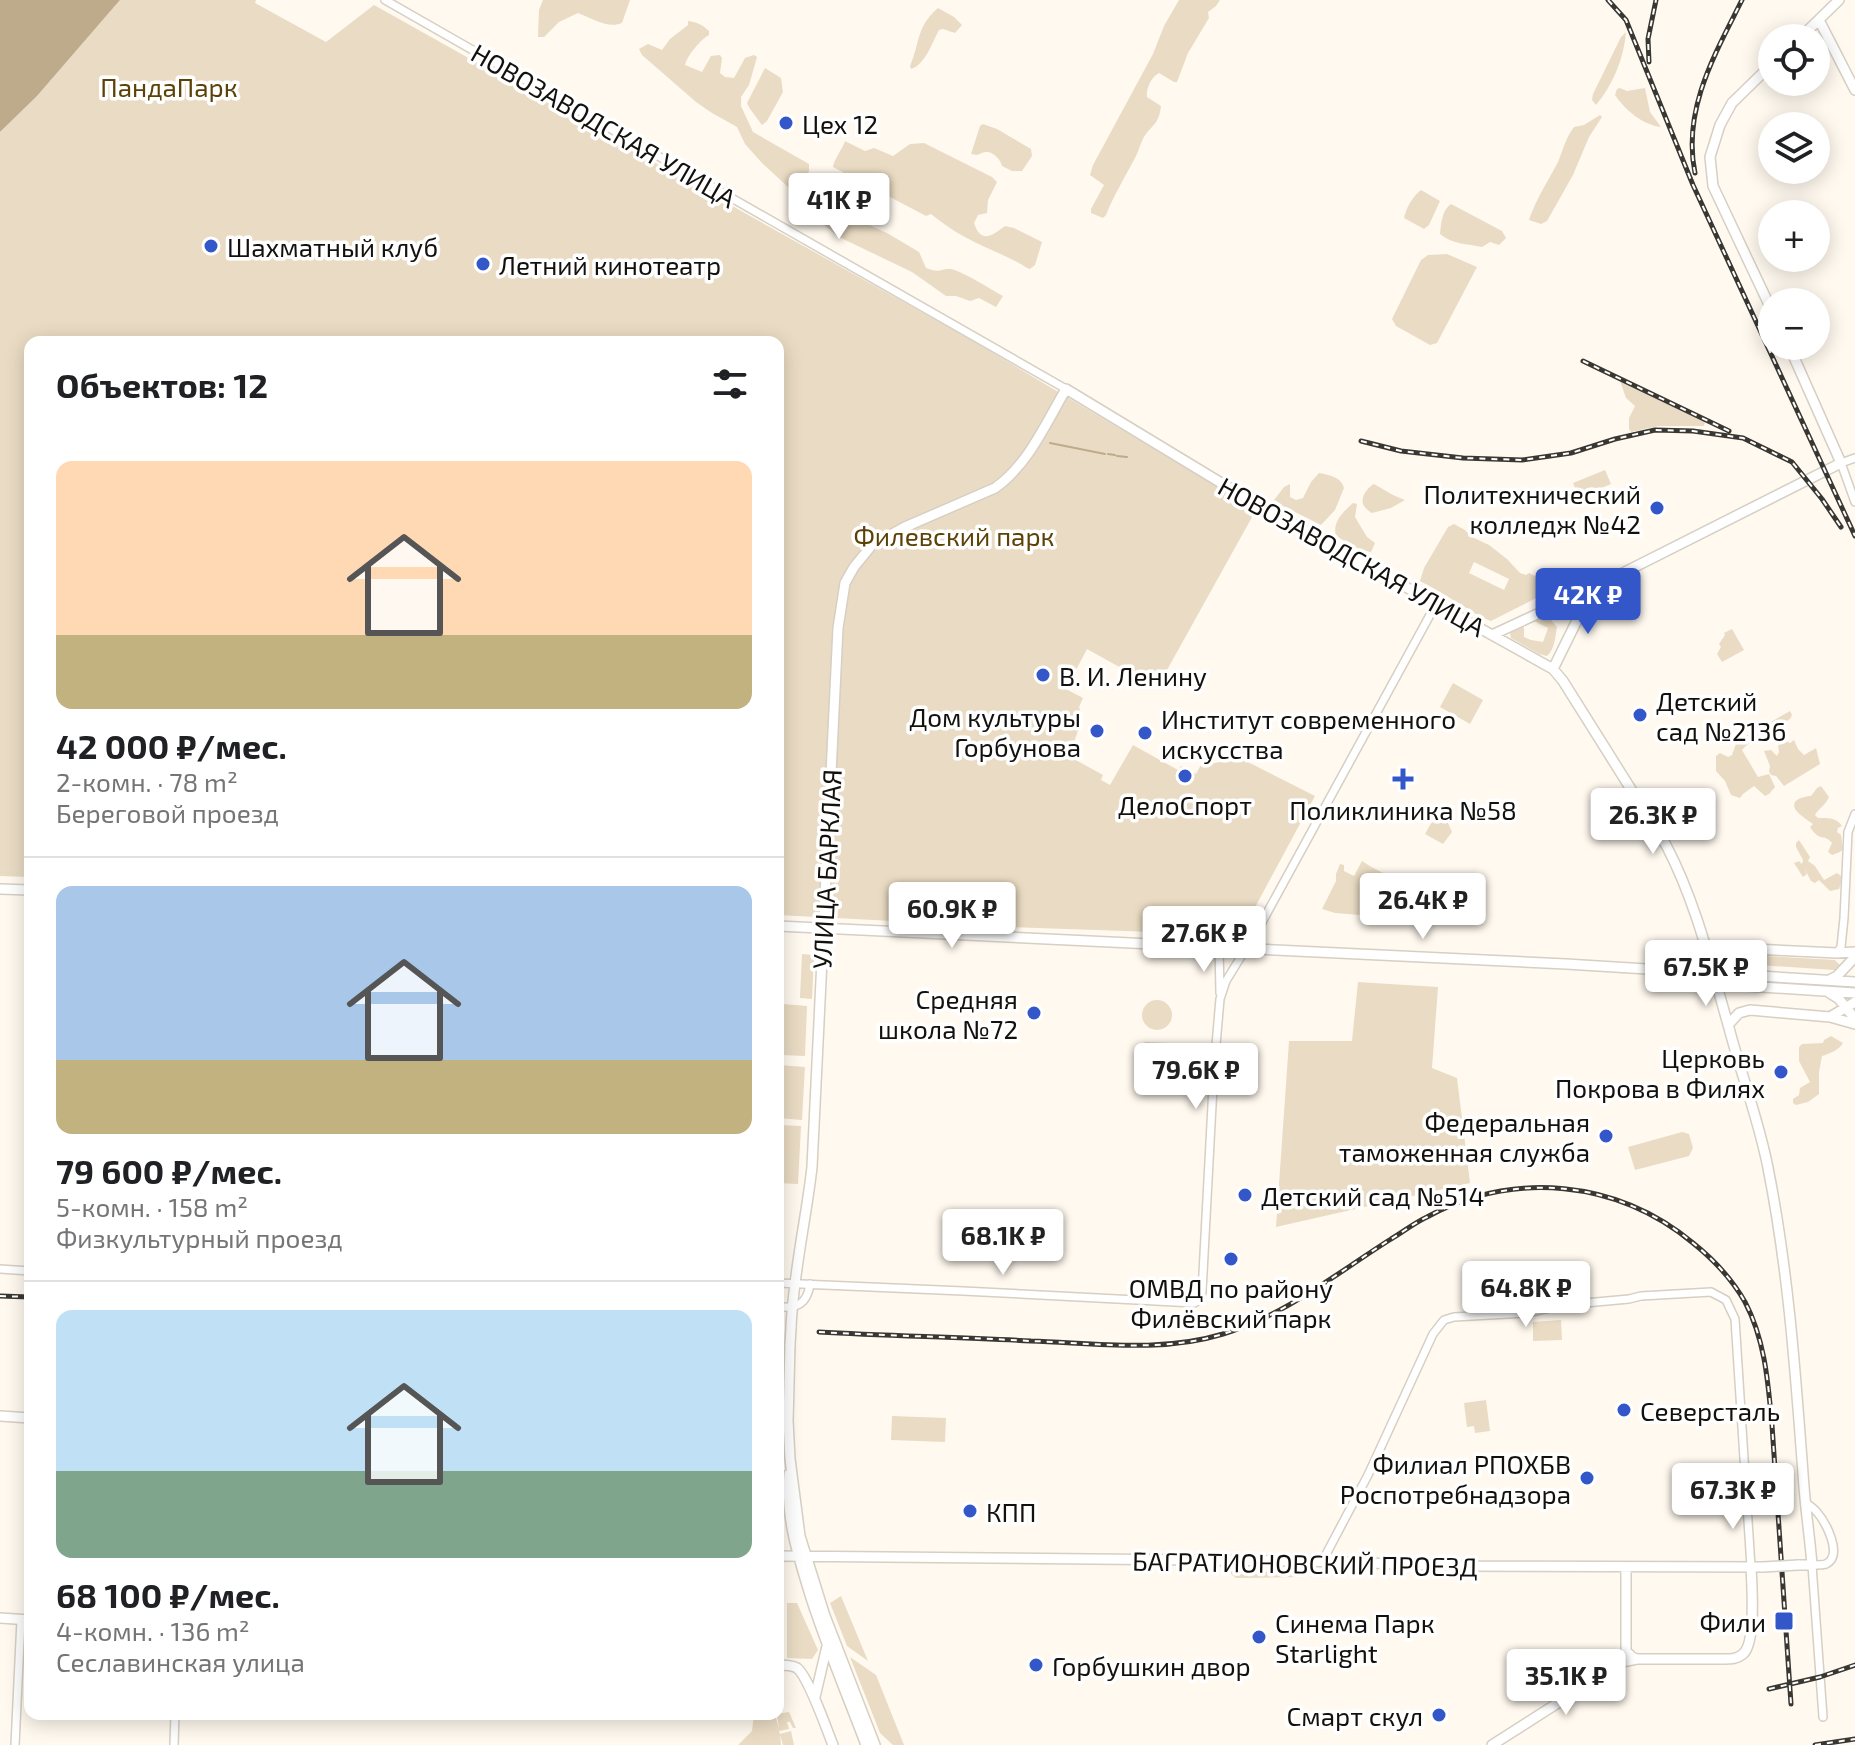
<!DOCTYPE html>
<html lang="ru">
<head>
<meta charset="utf-8">
<style>
  :root { --surface:#fff; --page:#f6f6f6; --text:#202124; --muted:#757577; --line:#e0e0e0; --accent:#3357c8 }
  body { margin:0; font-family:"Exo 2",sans-serif; background:var(--page); color:var(--text); height:100vh; display:flex; flex-direction:column; font-size:30px; white-space:nowrap }
  * { box-sizing:border-box; margin:0 }
  p { font-size:26px; color:var(--muted) }
  .icon { flex:none; width:44px; height:44px; fill:none; stroke:currentColor; stroke-width:2; stroke-linecap:round; stroke-linejoin:round }
  .map { position:relative; flex:1; overflow:hidden }
  .sheet { position:absolute; left:24px; top:336px; width:760px; height:1384px; display:flex; flex-direction:column; background:var(--surface); border-radius:16px; box-shadow:0 4px 20px #0003 }
  .sheet>* { flex:none }
  .fabs { position:absolute; left:1758px; top:24px; display:grid; gap:16px }
  .fabs a { display:grid; place-items:center; width:72px; height:72px; border-radius:50%; background:var(--surface); box-shadow:0 4px 20px #0003; font-size:40px }
  .price { position:absolute; translate:-50% -68px; padding:0 18px; border-radius:8px; background:#fff; color:#222; font-size:26px; line-height:52px; filter:drop-shadow(0 2px 4px #0008) }
  .price::after { content:''; position:absolute; left:50%; top:48px; width:24px; height:18px; margin-left:-12px; background:inherit; clip-path:polygon(0 0,100% 0,50% 100%) }
  .price.current { background:var(--accent); color:#fff }
  ul { padding:0; list-style:none }
  li { display:grid; align-content:center; gap:16px; height:424px; padding:0 32px }
  li+li { border-top:2px solid var(--line) }
  li span { display:grid; place-items:center; height:248px; border-radius:16px; color:#555 }
  li>.icon { margin-inline-start:auto }
  span .icon { width:144px; height:144px; fill:#fffc; stroke-width:1 }
  li b { font-size:34px }
  h2 { display:flex; justify-content:space-between; align-items:center; height:96px; padding:0 32px; font-size:34px }
  .map>svg:first-child { display:block }
</style>
</head>
<body>
<div class="map">
<svg width="1855" height="1745" viewBox="0 0 1855 1745">
  <rect width="100%" height="100%" fill="#fff9ef"/>
  <path fill="#eadcc4" fill-rule="evenodd" d="M120,0H256L255,3L326,42L374,5L973,341L1256,510L1157,688L1087,649L1066,689L1083,698L1079,707C1087,725 1068,741 1074,759L1103,775L1101,780L1110,785L1133,745L1178,770L1181,766L1196,774L1203,761L1210,764L1240,758L1315,796L1240,935L1006,927L778,915V342H30V877L0,876V132L37,96Z
    M543,0H630L622,23C608,29 591,18 578,13L559,22L544,37H538L539,10Z
    M1179,0H1220L1216,6L1208,12L1209,18L1188,53L1177,82H1174L1159,73C1151,77 1146,89 1147,97L1161,106C1159,122 1155,123 1146,134C1141,140 1139,151 1135,158C1125,177 1114,195 1106,215L1103,218L1091,213V209L1104,185L1090,175L1093,165L1153,54L1164,26Z
    M938,8L954,17L962,25L955,33L943,29L939,30C932,43 925,65 911,69L910,66C920,43 916,27 938,8Z
    M688,21C697,22 703,25 709,31V35C701,39 687,56 685,65L702,72L711,56L720,55L722,58L720,73L725,77L734,78L745,58L754,55L757,57L749,85L741,97V106L753,132L809,164V171L800,187L802,190L841,215L845,214L855,201H862V215L867,224L887,233L919,252L926,268C941,274 940,268 951,269C962,271 992,290 1003,296L996,307L979,298L970,301L956,296H946L912,272L837,236L824,225L814,211L762,163L745,144L737,127L712,113L696,102L642,55L639,49L648,44L662,50L670,39L688,25Z
    M1626,32C1624,58 1613,85 1596,105L1592,100L1593,94L1621,37Z
    M765,68L781,78L783,92L767,121L762,125L750,109L747,103Z
    M1620,88L1627,91L1645,88L1650,112L1661,127C1643,125 1625,110 1615,95L1617,89Z
    M1600,115L1602,117L1589,137L1573,175L1547,221L1541,224L1529,220C1536,199 1548,181 1558,162C1563,150 1566,137 1574,127L1584,125Z
    M983,124L997,129L1031,149L1032,156L1022,171H1012L1002,166C1001,160 993,151 986,152C983,152 980,154 977,155L971,154L980,126Z
    M845,141L865,151L874,148L893,156L910,144L924,143L992,177L997,182L988,200L987,213L978,215L974,223C981,244 992,236 1005,226L1014,228L1042,242L1035,265L1030,269L1027,268C1007,255 984,248 963,236C952,230 941,222 931,214L926,216L833,167C834,159 842,150 845,141Z
    M1421,190L1440,201L1429,225L1424,229L1404,218C1406,208 1413,196 1421,190Z
    M1451,204L1502,231L1506,238L1499,245L1490,242L1482,247C1468,244 1451,244 1440,234C1441,223 1442,210 1451,204Z
    M1447,254L1477,267L1437,343L1430,345L1396,326L1392,319L1421,260L1428,255Z
    M1620,381L1686,410L1696,418L1705,421L1704,426H1659L1631,432L1629,429V418L1635,406L1626,398Z
    M1605,470L1611,484L1579,497L1573,483Z
    M1319,473C1330,475 1341,477 1344,488L1335,510L1321,525L1275,502L1274,500L1284,487L1290,484V497L1296,500L1303,498L1311,482Z
    M1374,484L1393,495L1405,500L1391,508L1372,513C1371,513 1364,507 1364,506C1359,498 1368,487 1374,484Z
    M1353,503L1357,504L1355,517L1367,537L1375,543L1371,552C1359,551 1347,542 1336,536C1332,522 1343,512 1353,503Z
    M1454,524L1465,530L1470,536L1489,545L1507,559L1520,573L1526,575L1529,573L1535,576L1542,595L1491,621L1481,617L1435,589L1420,581L1424,568L1448,527ZM1474,562L1509,579L1504,590L1469,573Z
    M1546,614L1557,627C1555,637 1555,649 1547,656L1539,654L1511,638L1510,634L1514,628L1520,625L1524,628V637L1531,640L1543,642L1548,628L1534,621L1535,617Z
    M1732,629L1744,650L1722,662L1717,654L1721,647L1719,644L1725,635L1724,633Z
    M1453,683L1483,700L1470,724L1440,707Z
    M1790,711L1792,715L1790,719C1774,728 1754,736 1742,750L1758,777L1769,774L1775,787L1769,794L1765,796L1754,786L1743,794L1740,798L1731,795L1725,781L1716,771V756L1720,753L1728,757L1732,755L1737,741Z
    M1783,740L1790,743L1794,740L1798,749L1804,755L1816,748L1820,764L1784,786L1776,776L1771,775L1769,771L1770,766L1764,751L1771,750L1777,756L1779,752L1778,746Z
    M1821,786L1829,797C1825,806 1819,808 1815,815L1818,818C1827,818 1836,817 1842,826L1838,828L1837,832L1841,835L1843,849L1840,852L1832,855L1828,852L1832,843C1824,833 1820,843 1810,827L1813,824C1809,821 1805,819 1802,816C1786,804 1797,797 1811,796L1817,788Z
    M1435,816L1448,823L1452,832L1443,844L1425,834Z
    M1799,840L1810,857L1808,861L1815,866L1824,880L1837,873L1841,876L1842,880L1839,889L1830,891L1819,880L1815,883L1811,881L1804,867L1807,874L1803,877L1794,863L1799,861L1802,864L1803,860L1796,847V843Z
    M1362,861C1368,865 1375,869 1381,872C1391,876 1398,873 1405,883L1449,908L1459,904L1476,913L1483,925L1335,913L1322,909L1336,881V874L1340,864L1344,865V871L1354,876ZM1405,883L1411,894L1399,906L1383,910L1369,902L1375,892L1379,894L1382,890Z
    M802,954L814,955L812,999L800,998Z
    M1744,955L1835,960L1840,965L1837,970H1834L1743,964Z
    M1358,982L1438,987L1432,1068L1457,1078L1470,1183L1276,1227L1289,1041H1352Z
    M1142 1015a15 15 0 1 1 30 0a15 15 0 1 1-30 0Z
    M783,1004L807,1006L805,1056L782,1055Z
    M1831,1036L1843,1043C1839,1050 1829,1054 1822,1056L1819,1072V1094L1808,1102L1796,1105L1793,1103V1099L1799,1095L1800,1088L1810,1082L1799,1061V1047L1802,1044L1823,1043L1824,1040Z
    M1145,1042L1171,1043L1176,1048V1054L1172,1060L1145,1059L1141,1054V1047Z
    M778,1065L805,1067L802,1120L778,1118Z
    M778,1125L801,1126L798,1184L778,1183Z
    M1682,1132L1689,1134L1693,1148L1689,1156L1635,1170L1628,1147Z
    M1561,1320L1562,1340L1533,1341V1322Z
    M1486,1400L1490,1431L1475,1433L1474,1426L1467,1427L1464,1403Z
    M892,1416L946,1418L945,1442L891,1440Z
    M1231,1571L1302,1572V1577L1236,1578L1231,1574Z
    M841,1596L868,1661L847,1646L830,1603Z
    M787,1603H797L818,1650L812,1659L787,1658Z
    M850,1657L876,1675L904,1745H893L880,1733Z
    M789,1712L796,1728H793L790,1722H787L789,1729L779,1731L780,1734L791,1731L794,1745H783L780,1735L781,1745H738L752,1731L754,1714H775L779,1729L777,1714Z"/>
  <path fill="#bdab8b" d="M0,0H120L37,96L0,132Z"/>
  <g fill="none" stroke-linecap="round" stroke-linejoin="round">
    <path stroke="#bdab8b" stroke-width="2" d="M1050,443L1105,454
      M1108,454L1115,455
      M1117,456L1127,457"/>
    <defs>
      <path id="street" d="M385,0L1066,389
        M1855,458L1841,463L1855,502
        M1219,947L1220,993
        M1837,953L1841,947L1844,918L1848,832L1855,814
        M0,1269L30,1271
        M778,1283L963,1291L1194,1303L1200,1300L1202,1292L1214,1068L1220,999L1226,981L1261,924L1436,604
        M778,1307C797,1308 807,1305 810,1284
        M1805,1502C1809,1505 1813,1508 1816,1511C1825,1521 1844,1555 1826,1564C1824,1565 1814,1565 1812,1565L1823,1717
        M1322,1562L1368,1475L1433,1334L1444,1320L1454,1317L1526,1313L1563,1305L1629,1299L1641,1296L1711,1292L1726,1300L1735,1319L1751,1567
        M15,1745L21,1620
        M174,1745L175,1714"/>
      <path id="secondary" d="M1819,20L1855,90
        M1800,38L1839,0
        M1772,64L1732,103L1720,125L1710,157L1713,186L1772,311
        M1492,635L1593,588L1841,463L1789,346
        M1553,669L1593,588
        M0,889L30,890
        M778,926L1566,964L1855,982
        M1707,947L1837,953L1855,952
        M1678,975L1731,985L1855,993
        M1831,979L1837,976L1855,957
        M1828,992L1839,999L1855,1019
        M1830,1017L1855,1002
        M1728,1025L1739,1013L1750,1010L1830,1017L1855,1024
        M791,1328C793,1274 806,1221 812,1167L838,628L845,583L854,567L872,545L905,527L995,488C1028,465 1046,423 1066,389L1246,498L1553,669L1563,681L1666,845C1696,902 1711,966 1729,1028C1741,1074 1759,1121 1768,1168C1789,1273 1796,1380 1804,1487C1806,1513 1810,1539 1812,1565H1798
        M790,1344L788,1421L790,1459L800,1536L825,1616L875,1745
        M0,1416L30,1418
        M789,1474C785,1518 799,1559 812,1601C828,1650 848,1697 866,1745
        M778,1556L1305,1561L1461,1566L1763,1567
        M1626,1567V1651L1632,1657L1637,1659
        M0,1618L30,1620
        M778,1665C784,1665 792,1665 797,1668C808,1676 827,1730 833,1745
        M815,1697L827,1646
        M1492,1745L1622,1662L1637,1659H1725C1731,1659 1737,1659 1743,1654C1756,1643 1752,1586 1751,1567"/>
    </defs>
    <use href="#street" stroke="#d6cfc3" stroke-width="10"/>
    <use href="#secondary" stroke="#d6cfc3" stroke-width="12"/>
    <use href="#street" stroke="#fff" stroke-width="7"/>
    <use href="#secondary" stroke="#fff" stroke-width="9"/>
    <defs>
      <path id="rail" d="M1608,0L1626,20L1693,185L1855,536
        M1649,62L1648,39L1656,0
        M1695,173C1682,110 1715,54 1742,0
        M1583,361L1729,431
        M1361,441L1401,451L1463,458L1522,460L1571,453L1615,439L1655,430L1693,431L1743,438L1792,462L1822,499L1841,527
        M0,1296L30,1297
        M819,1332C889,1336 960,1337 1031,1341C1094,1343 1161,1353 1223,1334C1284,1316 1337,1273 1391,1239C1403,1232 1414,1223 1427,1217C1514,1170 1617,1180 1693,1243C1713,1259 1732,1279 1745,1302C1765,1340 1768,1382 1772,1425L1791,1704
        M1769,1689L1820,1677L1855,1665
        M1815,1745L1855,1739"/>
    </defs>
    <use href="#rail" stroke="#393732" stroke-width="5"/>
    <use href="#rail" stroke="#fff" stroke-width="2" stroke-dasharray="6" stroke-linecap="butt"/>
    <defs>
      <path id="secondary-bridge" d="M790,1344L791,1328
        M1763,1567L1798,1565"/>
    </defs>
    <use href="#secondary-bridge" stroke="#d6cfc3" stroke-width="12" stroke-linecap="butt"/>
    <use href="#secondary-bridge" stroke="#fff" stroke-width="9"/>
  </g>
  <g fill="#3357c8" stroke="#fff" stroke-width="3">
    <circle cx="786" cy="123" r="8"/>
    <circle cx="211" cy="246" r="8"/>
    <circle cx="483" cy="264" r="8"/>
    <circle cx="1657" cy="508" r="8"/>
    <circle cx="1043" cy="675" r="8"/>
    <circle cx="1640" cy="715" r="8"/>
    <circle cx="1097" cy="731" r="8"/>
    <circle cx="1145" cy="733" r="8"/>
    <circle cx="1185" cy="776" r="8"/>
    <path d="M1399 767h8v8h8v8h-8v8h-8v-8h-8v-8h8z"/>
    <circle cx="1034" cy="1013" r="8"/>
    <circle cx="1781" cy="1072" r="8"/>
    <circle cx="1606" cy="1136" r="8"/>
    <circle cx="1245" cy="1195" r="8"/>
    <circle cx="1231" cy="1259" r="8"/>
    <circle cx="1624" cy="1410" r="8"/>
    <circle cx="1587" cy="1478" r="8"/>
    <circle cx="970" cy="1511" r="8"/>
    <rect x="1774" y="1611" width="20" height="20" rx="4"/>
    <circle cx="1259" cy="1637" r="8"/>
    <circle cx="1036" cy="1665" r="8"/>
    <circle cx="1439" cy="1715" r="8"/>
  </g>
  <g text-anchor="middle" dominant-baseline="central" stroke-width="7" stroke-linejoin="round" paint-order="stroke">
    <g font-size="26" fill="#5c4207" stroke="#fff">
      <text x="169" y="86">ПандаПарк</text>
      <text x="954" y="535">Филевский парк</text>
    </g>
    <g font-size="26" fill="#13110d" stroke="#fff" text-anchor="start">
      <text x="802" y="123">Цех 12</text>
      <text x="227" y="246">Шахматный клуб</text>
      <text x="499" y="264">Летний кинотеатр</text>
      <text x="1641" y="493" text-anchor="end">Политехнический<tspan x="1641" dy="30">колледж №42</tspan></text>
      <text x="1059" y="675">В. И. Ленину</text>
      <text x="1656" y="700">Детский<tspan x="1656" dy="30">сад №2136</tspan></text>
      <text x="1081" y="716" text-anchor="end">Дом культуры<tspan x="1081" dy="30">Горбунова</tspan></text>
      <text x="1161" y="718">Институт современного<tspan x="1161" dy="30">искусства</tspan></text>
      <text x="1185" y="804" text-anchor="middle">ДелоСпорт</text>
      <text x="1403" y="809" text-anchor="middle">Поликлиника №58</text>
      <text x="1018" y="998" text-anchor="end">Средняя<tspan x="1018" dy="30">школа №72</tspan></text>
      <text x="1765" y="1057" text-anchor="end">Церковь<tspan x="1765" dy="30">Покрова в Филях</tspan></text>
      <text x="1590" y="1121" text-anchor="end">Федеральная<tspan x="1590" dy="30">таможенная служба</tspan></text>
      <text x="1261" y="1195">Детский сад №514</text>
      <text x="1231" y="1287" text-anchor="middle">ОМВД по району<tspan x="1231" dy="30">Филёвский парк</tspan></text>
      <text x="1640" y="1410">Северсталь</text>
      <text x="1571" y="1463" text-anchor="end">Филиал РПОХБВ<tspan x="1571" dy="30">Роспотребнадзора</tspan></text>
      <text x="986" y="1511">КПП</text>
      <text x="1766" y="1621" text-anchor="end">Фили</text>
      <text x="1275" y="1622">Синема Парк<tspan x="1275" dy="30">Starlight</tspan></text>
      <text x="1052" y="1665">Горбушкин двор</text>
      <text x="1423" y="1715" text-anchor="end">Смарт скул</text>
    </g>
    <g font-size="26" fill="#13110d" stroke="#fff">
      <text transform="translate(604 125) rotate(30)">НОВОЗАВОДСКАЯ УЛИЦА</text>
      <text transform="translate(1352 556) rotate(29)">НОВОЗАВОДСКАЯ УЛИЦА</text>
      <text transform="translate(826 869) rotate(-87)">УЛИЦА БАРКЛАЯ</text>
      <text transform="translate(1305 1563) rotate(1)">БАГРАТИОНОВСКИЙ ПРОЕЗД</text>
    </g>
  </g>
</svg>
<div class="fabs">
<a><svg class="icon" aria-label="locate" viewBox="0 0 24 24"><circle cx="12" cy="12" r="6"/><path d="M12 2v4M12 18v4M2 12h4M18 12h4"/></svg></a>
<a><svg class="icon" aria-label="layers" viewBox="0 0 24 24"><path d="M12 4l9 5-9 5-9-5zM3 14l9 5 9-5"/></svg></a>
<a>+</a>
<a>−</a>
</div>
<b class="price" style="left:839px;top:241px">41K ₽</b>
<b class="price current" style="left:1588px;top:636px">42K ₽</b>
<b class="price" style="left:1653px;top:856px">26.3K ₽</b>
<b class="price" style="left:1423px;top:941px">26.4K ₽</b>
<b class="price" style="left:952px;top:950px">60.9K ₽</b>
<b class="price" style="left:1204px;top:974px">27.6K ₽</b>
<b class="price" style="left:1706px;top:1008px">67.5K ₽</b>
<b class="price" style="left:1196px;top:1111px">79.6K ₽</b>
<b class="price" style="left:1003px;top:1277px">68.1K ₽</b>
<b class="price" style="left:1526px;top:1329px">64.8K ₽</b>
<b class="price" style="left:1733px;top:1531px">67.3K ₽</b>
<b class="price" style="left:1566px;top:1717px">35.1K ₽</b>
<section class="sheet">
<h2>Объектов: 12<svg class="icon" aria-label="filters" viewBox="0 0 24 24"><path d="M4 7h16M4 17h16"/><circle cx="9" cy="7" r="2"/><circle cx="15" cy="17" r="2"/></svg></h2>
<ul>
<li><span style="background:linear-gradient(#ffd9b3 70%,#c2b280 0)"><svg class="icon" aria-label="home" viewBox="0 0 24 24"><path d="M3 11l9-7 9 7M6 9v11h12V9"/></svg></span><div><b>42 000 ₽/мес.</b><p>2-комн. · 78 m²</p><p>Береговой проезд</p></div></li>
<li><span style="background:linear-gradient(#a9c7e8 70%,#c2b280 0)"><svg class="icon" aria-label="home" viewBox="0 0 24 24"><path d="M3 11l9-7 9 7M6 9v11h12V9"/></svg></span><div><b>79 600 ₽/мес.</b><p>5-комн. · 158 m²</p><p>Физкультурный проезд</p></div></li>
<li><span style="background:linear-gradient(#bfe0f5 65%,#7fa58c 0)"><svg class="icon" aria-label="home" viewBox="0 0 24 24"><path d="M3 11l9-7 9 7M6 9v11h12V9"/></svg></span><div><b>68 100 ₽/мес.</b><p>4-комн. · 136 m²</p><p>Сеславинская улица</p></div></li>
</ul>
</section>
</div>
</body>
</html>
